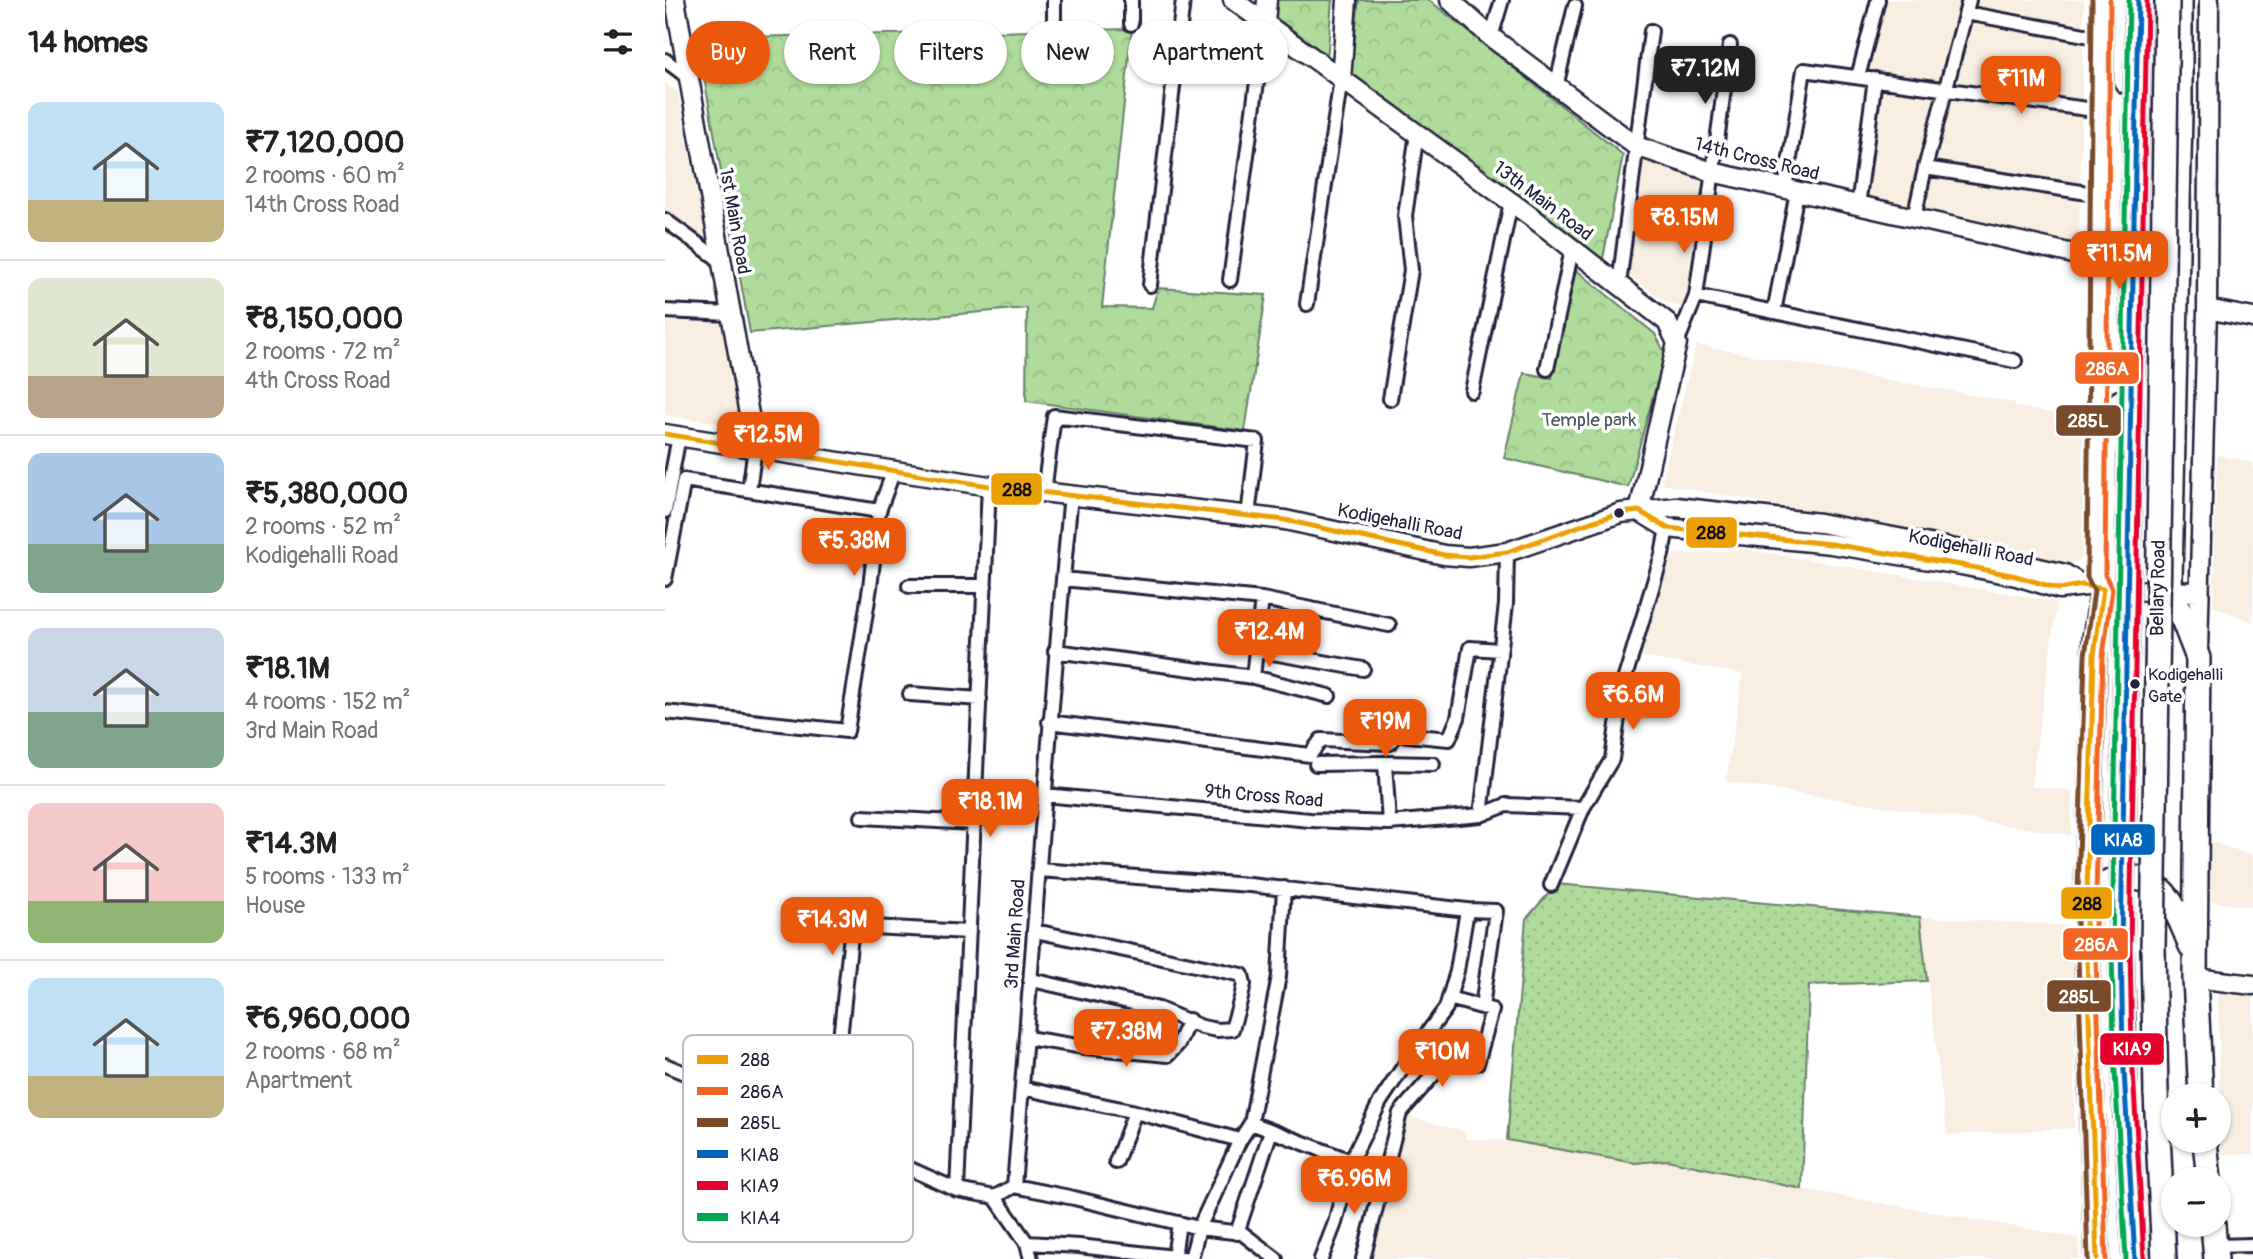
<!DOCTYPE html>
<html lang="en">
<head>
<meta charset="utf-8">
<style>
  :root { --surface:#fff; --page:#f2f2f2; --text:#202124; --muted:#757577; --line:#e0e0e0; --accent:#ea580c }
  body { margin:0; font-family:Pangolin,sans-serif; background:var(--page); color:var(--text); height:100vh; display:flex; flex-direction:column; font-size:26px; white-space:nowrap }
  * { box-sizing:border-box; margin:0 }
  p { font-size:23px; color:var(--muted) }
  .icon { flex:none; width:38px; height:38px; fill:none; stroke:currentColor; stroke-width:2; stroke-linecap:round; stroke-linejoin:round }
  .map { position:relative; flex:1; overflow:hidden }
  .sheet { display:flex; flex-direction:column; background:var(--surface); width:665px }
  .sheet>* { flex:none }
  .banner { position:absolute; left:21px; top:21px; width:665px; height:63px; display:flex; gap:14px }
  .controls { position:absolute; left:1496px; top:1083px; display:grid; gap:14px }
  .controls a { display:grid; place-items:center; width:70px; height:70px; border-radius:50%; background:var(--surface); box-shadow:0 2px 5px #0004; font-size:35px }
  .price { position:absolute; translate:-50% -60px; padding:0 16px; border-radius:14px; background:var(--accent); color:#fff; font-size:23px; line-height:46px; filter:drop-shadow(0 2px 4px #0008) }
  .price::after { content:''; position:absolute; left:50%; top:42px; width:21px; height:16px; margin-left:-10px; background:inherit; clip-path:polygon(0 0,100% 0,50% 100%) }
  .price.selected { background:#222; color:#fff }
  ul { padding:0; list-style:none }
  li { display:flex; align-items:center; gap:21px; height:175px; padding:0 28px }
  li+li { border-top:2px solid var(--line) }
  li span { display:grid; place-items:center; flex:none; width:196px; height:140px; border-radius:14px; color:#555 }
  li>.icon { margin-inline-start:auto }
  span .icon { width:84px; height:84px; fill:#fffc; stroke-width:1 }
  li b { font-size:30px }
  h2 { display:flex; justify-content:space-between; align-items:center; height:84px; padding:0 28px; font-size:30px }
  .chip { padding:0 24px; border-radius:32px; background:var(--surface); box-shadow:0 2px 5px #0004; font-size:24px; line-height:63px }
  .chip.selected { background:var(--accent); color:#fff }
  main { display:flex; flex:1; min-height:0 }
  .map>svg:first-child { display:block }
</style>
</head>
<body>
<main>
<section class="sheet">
<h2>14 homes<svg class="icon" aria-label="filters" viewBox="0 0 24 24"><path d="M4 7h16M4 17h16"/><circle cx="9" cy="7" r="2"/><circle cx="15" cy="17" r="2"/></svg></h2>
<ul>
<li><span style="background:linear-gradient(#bfe0f5 70%,#c2b280 0)"><svg class="icon" aria-label="home" viewBox="0 0 24 24"><path d="M3 11l9-7 9 7M6 9v11h12V9"/></svg></span><div><b>₹7,120,000</b><p>2 rooms · 60 m²</p><p>14th Cross Road</p></div></li>
<li><span style="background:linear-gradient(#dfe7d0 70%,#b9a48a 0)"><svg class="icon" aria-label="home" viewBox="0 0 24 24"><path d="M3 11l9-7 9 7M6 9v11h12V9"/></svg></span><div><b>₹8,150,000</b><p>2 rooms · 72 m²</p><p>4th Cross Road</p></div></li>
<li><span style="background:linear-gradient(#a9c7e8 65%,#7fa58c 0)"><svg class="icon" aria-label="home" viewBox="0 0 24 24"><path d="M3 11l9-7 9 7M6 9v11h12V9"/></svg></span><div><b>₹5,380,000</b><p>2 rooms · 52 m²</p><p>Kodigehalli Road</p></div></li>
<li><span style="background:linear-gradient(#c9d6e8 60%,#7fa58c 0)"><svg class="icon" aria-label="home" viewBox="0 0 24 24"><path d="M3 11l9-7 9 7M6 9v11h12V9"/></svg></span><div><b>₹18.1M</b><p>4 rooms · 152 m²</p><p>3rd Main Road</p></div></li>
<li><span style="background:linear-gradient(#f6c9c9 70%,#8fb573 0)"><svg class="icon" aria-label="home" viewBox="0 0 24 24"><path d="M3 11l9-7 9 7M6 9v11h12V9"/></svg></span><div><b>₹14.3M</b><p>5 rooms · 133 m²</p><p>House</p></div></li>
<li><span style="background:linear-gradient(#bfe0f5 70%,#c2b280 0)"><svg class="icon" aria-label="home" viewBox="0 0 24 24"><path d="M3 11l9-7 9 7M6 9v11h12V9"/></svg></span><div><b>₹6,960,000</b><p>2 rooms · 68 m²</p><p>Apartment</p></div></li>
</ul>
</section>
<div class="map">
<svg width="1588" height="1259" viewBox="0 0 1588 1259">
  <defs>
    <pattern id="grass-dots" width="8" height="8" patternUnits="userSpaceOnUse" patternTransform="scale(1.75)"><rect width="8" height="8" fill="#afdc9a"/><path d="M2 2h.1M6 6h.1" fill="none" stroke="#96bc86" stroke-width="1.8" stroke-linecap="round"/></pattern>
    <pattern id="forest-crowns" width="20" height="18" patternUnits="userSpaceOnUse" patternTransform="scale(1.75)"><rect width="20" height="18" fill="#afdc9a"/><path d="M2 6a3 3 0 1 1 6 0M12 15a3 3 0 1 1 6 0" fill="none" stroke="#96bc86"/></pattern>
  </defs>
  <rect width="100%" height="100%" fill="#fff"/>
  <filter id="ink" filterUnits="userSpaceOnUse"><feTurbulence type="fractalNoise" baseFrequency=".0143" numOctaves="2"/><feDisplacementMap in="SourceGraphic" scale="14" xChannelSelector="R" yChannelSelector="G"/><feConvolveMatrix kernelMatrix="1 2 1 2 8 2 1 2 1" color-interpolation-filters="sRGB"/></filter>
  <g filter="url(#ink)">
    <path fill="#f8eee1" d="M1219,0H1419L1414,246L1200,199L1219,76L1201,74Z
      M0,83L13,93L40,234L34,240L0,214Z
      M979,158L1039,176L1021,308L1002,303L962,274Z
      M0,320L60,323L74,426L0,415Z
      M1031,345L1350,403V407L1417,418L1420,555L1413,561L1401,564L1156,513L996,484Z
      M1552,455L1588,463V622L1548,606Z
      M1079,549L1392,602L1366,786L1407,791L1406,835L1061,782L1078,674L971,656L1008,555Z
      M1545,842L1588,855V908L1546,901Z
      M1255,917L1408,926L1409,1128L1282,1135Z
      M1553,990L1588,994V1154H1556Z
      M735,1114L801,1132L800,1139L842,1140L970,1163L1001,1160L1137,1189L1413,1238L1414,1259H700Z"/>
    <path fill="url(#grass-dots)" stroke="#687f6a" stroke-width="2" d="M892,884L1255,917L1262,981L1144,985L1137,1189L1002,1160L970,1163L842,1140L861,919Z"/>
    <path fill="url(#forest-crowns)" stroke="#687f6a" stroke-width="2" d="M609,0H667L662,60L607,20Z
      M694,0H764L958,155L937,264L685,75Z
      M467,29L437,307L487,308L493,288L601,295L580,431L361,401L362,308L85,333L32,38Z
      M909,268L990,334L1000,353L963,487L839,458L859,373L887,378Z"/>
    <g fill="none" stroke-linecap="round" stroke-linejoin="round">
      <defs>
        <path id="street" d="M389,0V26
          M466,0V24
          M1301,13L1436,38
          M826,37L837,0
          M0,60L24,78
          M1193,77L1213,0
          M891,87L910,6
          M1260,168L1436,195
          M1120,189L1139,70L1436,111
          M1193,206L1210,79
          M1249,218L1260,168L1304,0
          M0,220L56,261
          M565,280L600,23
          M485,285L518,0
          M954,285L986,31
          M1031,296L1350,361
          M642,304L676,79
          M0,311L66,314
          M1109,312L1132,192
          M1012,343L1031,296L1065,45
          M882,369L907,249
          M807,391L846,202
          M725,399L746,270L740,216L752,133
          M84,490L90,448
          M379,492L389,416L592,441L583,516
          M0,511L14,436
          M214,511L229,470
          M0,579L19,480L214,511L205,587L182,731L0,712
          M398,579L597,599L724,625
          M244,586H320
          M597,599L591,650L698,669
          M390,651L588,677L664,696
          M588,677L591,650
          M245,694L315,699
          M384,722L645,755L656,740L725,743L732,734L784,739L793,718L805,648L835,650
          M720,763L768,764
          M651,764L720,763L724,823
          M379,795L645,820L724,823L816,815L841,805L918,808L947,759L958,684L997,555L1002,528
          M816,815L841,604L842,552
          M197,817L309,823
          M886,885L918,808
          M802,910L831,911L817,1007
          M367,980L494,1009L537,1027L552,1030L567,1029L576,998L579,984L577,975L370,931
          M362,1038L419,1047L503,1055L513,1044L524,1020
          M0,1065L165,1133L292,1190L330,1197L362,1243L366,1259
          M357,1088L466,1111L575,1140
          M586,1123L614,976L619,888
          M165,1133L187,926L304,932
          M451,1162L470,1112
          M349,1186L409,1198L534,1228L575,1140L586,1123L686,1161L715,1102L751,1048L781,1008L792,971L802,910L585,885L374,870
          M292,1190L324,486
          M330,1197L349,1186C368,956 383,725 406,495
          M572,1233L606,1131
          M362,1243L414,1246L509,1257L514,1223
          M1550,1246L1588,1245
          M509,1257L526,1259L534,1228L577,1233L611,1259
          M656,1259L670,1223L686,1161
          M698,1259L735,1113L783,1058L812,1063L827,1010L784,998"/>
        <path id="secondary" d="M10,0L90,448
          M568,0L868,218L1002,322L1012,343L974,511
          M785,0L826,37L971,146L1047,172L1435,260
          M1436,0L1431,577L1438,589
          M600,23L602,0
          M676,79L682,0
          M1542,309L1588,318
          M0,434L324,486L620,520L779,555L804,557L842,552L956,513L1011,507L1155,523L1296,550L1400,574L1417,585
          M974,511L1002,528L1166,544L1296,565L1351,576L1394,589L1422,586
          M1450,590L1534,592
          M1533,651L1542,309L1544,0
          M1530,978L1588,985"/>
        <path id="highway" d="M1515,0V113L1505,580L1507,591L1533,658L1530,978L1536,1096
          M1461,81V0
          M1422,908C1428,901 1435,889 1443,883C1448,880 1459,878 1465,878C1502,877 1514,917 1526,946
          M1491,1093L1499,1259
          M1460,1094L1470,1259
          M1540,1141L1544,1180
          M1548,1225L1551,1259
          M1432,1259L1421,927L1430,637L1438,589L1446,576L1456,402"/>
      </defs>
      <use href="#street" stroke="#22223b" stroke-width="18"/>
      <use href="#secondary" stroke="#22223b" stroke-width="23"/>
      <use href="#highway" stroke="#22223b" stroke-width="28"/>
      <use href="#street" stroke="#fff" stroke-width="12"/>
      <use href="#secondary" stroke="#fff" stroke-width="18"/>
      <use href="#highway" stroke="#fff" stroke-width="23"/>
      <defs>
        <path id="highway-bridge" d="M1491,1093L1488,949L1502,0
          M1460,1094L1456,946L1473,0"/>
      </defs>
      <use href="#highway-bridge" stroke="#22223b" stroke-width="28" stroke-linecap="butt"/>
      <use href="#highway-bridge" stroke="#fff" stroke-width="23"/>
      <defs>
        <path id="bus-1" d="M0,434L324,486L620,520L779,555L804,557L842,552L926,522L956,513L974,511L1002,528L1166,544L1296,565L1351,576L1394,589L1417,585L1438,589L1429,655L1421,927L1432,1259"/>
        <path id="bus-2" d="M1441,1259L1430,927L1438,656L1447,589L1440,575L1445,0"/>
        <path id="bus-3" d="M1423,1259L1412,927L1420,655L1429,591L1422,577L1427,0"/>
        <path id="bus-4" d="M1470,1259L1458,1054L1456,946L1473,0"/>
        <path id="bus-5" d="M1479,1258L1467,1054L1465,946L1482,0"/>
        <path id="bus-6" d="M1461,1259L1449,1055L1447,946L1464,0"/>
      </defs>
      <use href="#bus-1" stroke="#fff" stroke-width="10"/>
      <use href="#bus-2" stroke="#fff" stroke-width="10"/>
      <use href="#bus-3" stroke="#fff" stroke-width="10"/>
      <use href="#bus-4" stroke="#fff" stroke-width="10"/>
      <use href="#bus-5" stroke="#fff" stroke-width="10"/>
      <use href="#bus-6" stroke="#fff" stroke-width="10"/>
      <use href="#bus-1" stroke="#ec9f03" stroke-width="5"/>
      <use href="#bus-2" stroke="#f26522" stroke-width="5"/>
      <use href="#bus-3" stroke="#7a4b2a" stroke-width="5"/>
      <use href="#bus-4" stroke="#0065bd" stroke-width="5"/>
      <use href="#bus-5" stroke="#e4002b" stroke-width="5"/>
      <use href="#bus-6" stroke="#00a651" stroke-width="5"/>
    </g>
  </g>
  <g fill="#22223b" stroke="#fff" stroke-width="2.5">
    <circle cx="954" cy="513" r="6"/>
    <circle cx="1470" cy="684" r="6"/>
  </g>
  <g text-anchor="middle" dominant-baseline="central" stroke-width="7" stroke-linejoin="round" paint-order="stroke">
    <g font-size="17" fill="#22223b" stroke="#fff" text-anchor="start">
      <text x="1483" y="674">Kodigehalli<tspan x="1483" dy="22">Gate</tspan></text>
    </g>
    <g font-size="19" fill="#22223b" stroke="#fff">
      <text transform="translate(1092 159) rotate(14)">14th Cross Road</text>
      <text transform="translate(878 201) rotate(37)">13th Main Road</text>
      <text transform="translate(70 221) rotate(80)">1st Main Road</text>
      <text transform="translate(735 522) rotate(11)">Kodigehalli Road</text>
      <text transform="translate(1306 548) rotate(11)">Kodigehalli Road</text>
      <text transform="translate(1493 588) rotate(-89)">Bellary Road</text>
      <text transform="translate(599 796) rotate(5)">9th Cross Road</text>
      <text transform="translate(350 934) rotate(-86)">3rd Main Road</text>
    </g>
    <g font-size="19" fill="#4c5a58" stroke="#fff">
      <text x="924" y="420">Temple park</text>
    </g>
  </g>
  <rect x="18" y="1035" width="230" height="207" rx="10" fill="#fff" stroke="#bdbdc4" stroke-width="2"/>
  <rect x="32" y="1055" width="31" height="9" fill="#ec9f03"/>
  <rect x="32" y="1087" width="31" height="8" fill="#f26522"/>
  <rect x="32" y="1118" width="31" height="9" fill="#7a4b2a"/>
  <rect x="32" y="1150" width="31" height="8" fill="#0065bd"/>
  <rect x="32" y="1181" width="31" height="9" fill="#e4002b"/>
  <rect x="32" y="1213" width="31" height="8" fill="#00a651"/>
  <g font-size="19" fill="#22223b">
    <text x="75" y="1066">288</text>
    <text x="75" y="1098">286A</text>
    <text x="75" y="1129">285L</text>
    <text x="75" y="1161">KIA8</text>
    <text x="75" y="1192">KIA9</text>
    <text x="75" y="1224">KIA4</text>
  </g>
  <g stroke="#fff" stroke-width="2.5">
    <rect x="1409" y="351" width="66" height="34" rx="7" fill="#f26522"/>
    <rect x="1390" y="404" width="67" height="33" rx="7" fill="#7a4b2a"/>
    <rect x="325" y="472" width="53" height="34" rx="7" fill="#ec9f03"/>
    <rect x="1020" y="516" width="53" height="33" rx="7" fill="#ec9f03"/>
    <rect x="1425" y="823" width="66" height="33" rx="7" fill="#0065bd"/>
    <rect x="1395" y="886" width="53" height="34" rx="7" fill="#ec9f03"/>
    <rect x="1397" y="927" width="67" height="34" rx="7" fill="#f26522"/>
    <rect x="1381" y="979" width="66" height="34" rx="7" fill="#7a4b2a"/>
    <rect x="1434" y="1032" width="66" height="34" rx="7" fill="#e4002b"/>
  </g>
  <g font-size="19" text-anchor="middle" font-weight="bold" fill="#fff">
    <text x="1442" y="375">286A</text>
    <text x="1423" y="427">285L</text>
    <text x="1458" y="846">KIA8</text>
    <text x="1431" y="951">286A</text>
    <text x="1414" y="1003">285L</text>
    <text x="1467" y="1055">KIA9</text>
  </g>
  <g font-size="19" text-anchor="middle" font-weight="bold" fill="#111">
    <text x="352" y="496">288</text>
    <text x="1046" y="539">288</text>
    <text x="1422" y="910">288</text>
  </g>
</svg>
<div class="controls">
<a>+</a>
<a>−</a>
</div>
<b class="price selected" style="left:1040px;top:106px">₹7.12M</b>
<b class="price" style="left:1356px;top:116px">₹11M</b>
<b class="price" style="left:1019px;top:255px">₹8.15M</b>
<b class="price" style="left:1454px;top:291px">₹11.5M</b>
<b class="price" style="left:103px;top:472px">₹12.5M</b>
<b class="price" style="left:189px;top:578px">₹5.38M</b>
<b class="price" style="left:604px;top:669px">₹12.4M</b>
<b class="price" style="left:968px;top:732px">₹6.6M</b>
<b class="price" style="left:720px;top:759px">₹19M</b>
<b class="price" style="left:325px;top:839px">₹18.1M</b>
<b class="price" style="left:167px;top:957px">₹14.3M</b>
<b class="price" style="left:461px;top:1069px">₹7.38M</b>
<b class="price" style="left:777px;top:1089px">₹10M</b>
<b class="price" style="left:689px;top:1216px">₹6.96M</b>
<div class="banner">
<a class="chip selected">Buy</a>
<a class="chip">Rent</a>
<a class="chip">Filters</a>
<a class="chip">New</a>
<a class="chip">Apartment</a>
</div>
</div>
</main>
</body>
</html>
